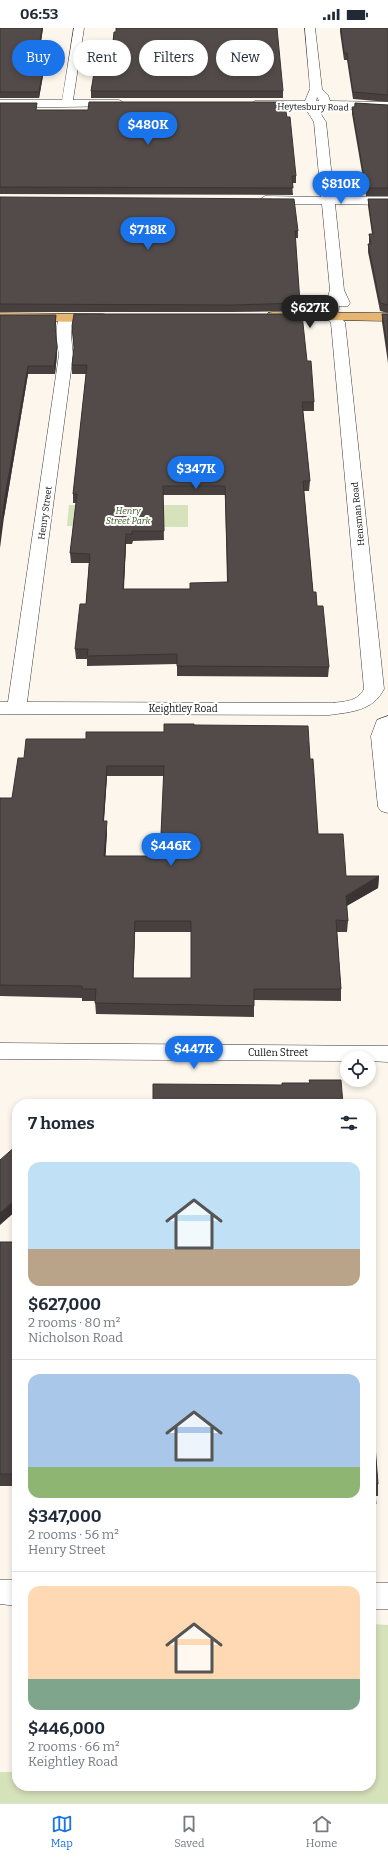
<!DOCTYPE html>
<html lang="en">
<head>
<meta charset="utf-8">
<style>
  :root { --surface:#fff; --page:#f6f6f7; --text:#1f2937; --muted:#747a83; --line:#e0e1e3; --accent:#1a73e8 }
  body { margin:0; font-family:Bitter,serif; background:var(--page); color:var(--text); height:100vh; display:flex; flex-direction:column; font-size:15px; white-space:nowrap }
  * { box-sizing:border-box; margin:0 }
  p { font-size:13px; color:var(--muted) }
  .icon { flex:none; width:22px; height:22px; fill:none; stroke:currentColor; stroke-width:2; stroke-linecap:round; stroke-linejoin:round }
  .map { position:relative; flex:1; overflow:hidden }
  .details { position:absolute; left:12px; top:1071px; width:364px; height:692px; display:flex; flex-direction:column; background:var(--surface); border-radius:16px; box-shadow:0 2px 6px #0003 }
  .details>* { flex:none }
  .hud { position:absolute; left:12px; top:12px; width:364px; height:36px; display:flex; gap:8px }
  .tools { position:absolute; left:340px; top:1023px; display:grid; gap:8px }
  .tools a { display:grid; place-items:center; width:36px; height:36px; border-radius:50%; background:var(--surface); box-shadow:0 2px 6px #0003; font-size:20px }
  .price { position:absolute; translate:-50% -34px; padding:0 9px; border-radius:14px; background:var(--accent); color:#fff; font-size:13px; line-height:26px; filter:drop-shadow(0 1px 2px #0008) }
  .price::after { content:''; position:absolute; left:50%; top:24px; width:12px; height:9px; margin-left:-6px; background:inherit; clip-path:polygon(0 0,100% 0,50% 100%) }
  .price.selected { background:#222; color:#fff }
  ul { padding:0; list-style:none }
  li { display:grid; align-content:center; gap:8px; height:212px; padding:0 16px }
  li+li { border-top:1px solid var(--line) }
  li span { display:grid; place-items:center; height:124px; border-radius:12px; color:#555 }
  li>.icon { margin-inline-start:auto }
  span .icon { width:72px; height:72px; fill:#fffc; stroke-width:1 }
  li b { font-size:17px }
  h2 { display:flex; justify-content:space-between; align-items:center; height:48px; padding:0 16px; font-size:17px }
  .tag { padding:0 14px; border-radius:18px; background:var(--surface); box-shadow:0 2px 6px #0003; font-size:14px; line-height:36px }
  .tag.selected { background:var(--accent); color:#fff }
  .status { display:flex; justify-content:space-between; align-items:center; height:28px; padding:0 20px; background:var(--surface); direction:ltr }
  .status svg { height:11px; fill:currentColor }
  .tabs { display:flex; justify-content:space-around; align-items:center; height:56px; border-top:1px solid var(--line); background:var(--surface); font-size:11px; color:var(--muted) }
  .tabs a { display:grid; justify-items:center; gap:2px }
  .tabs .selected { color:var(--accent) }
  .map>svg:first-child { display:block }
</style>
</head>
<body>
<div class="status"><b>06:53</b><svg viewBox="0 0 49 12"><path d="M0 12V9h3v3zM5 12V6h3v6zM10 12V3h3v9zM15 12V0h3v12zM26 1h20v11H26zM47 4h2v5h-2z"/></svg></div>
<div class="map">
<svg width="388" height="1775" viewBox="0 0 388 1775">
  <rect width="100%" height="100%" fill="#fcf6ec"/>
  <path fill="#d6e2ba" d="M69,477H188V499L67,498Z
    M371,1596L388,1597V1775H0V1744H17V1758H371Z"/>
  <g fill="none" stroke-linecap="round" stroke-linejoin="round">
    <defs>
      <path id="minor" d="M74,0H84L73,72H119L123,74L125,76L123,78L0,80V72H62Z
        M305,0H315L322,61L328,67L330,73L388,74V82L317,80L326,94L334,169H388V177L335,176L344,262L350,275L348,278H339L338,287L345,294L384,661C373,683 351,684 329,687L0,686V674H8L59,327C57,315 54,297 61,287H71L73,290L71,307L73,327L27,674L329,675C342,674 358,674 364,661L331,295L324,288V280L330,262L322,176H265L259,172L265,168L321,169L314,94L305,80L255,81L249,77L255,73H305L310,61ZM317,69L319,73H316Z
        M388,688V785L381,783L378,779L371,708L377,692Z
        M0,1015L388,1018V1034L369,1033V1030H347V1033L0,1031Z
        M0,1552H17V1578L0,1576Z
        M371,1555H388V1581H371Z"/>
      <path id="major" d="M273,284L388,285V293L268,291L266,288L268,285Z
        M0,285L103,286L108,287L110,290L108,293L103,294L0,293Z"/>
    </defs>
    <use href="#minor" stroke="#3e3e3e" stroke-width="1"/>
    <use href="#major" stroke="#1c1c1c" stroke-width="1"/>
    <use href="#minor" fill="#fff" fill-rule="evenodd"/>
    <use href="#major" fill="#e6b572" fill-rule="evenodd"/>
  </g>
  <path fill="#47403f" fill-rule="evenodd" d="M0,0H43L38,35H44V42L39,70H0Z
    M340,0H388V74L353,71L347,32H344L340,4Z
    M116,4L283,63V70H91V63L105,33Z
    M0,75L38,82L296,148V155H292L293,167L0,166Z
    M355,75L388,77V168H366L352,86V79H354Z
    M0,169L298,203V210H295L300,275V283L232,284H0Z
    M368,171H388V285L380,283L368,224V216H369V206H372L368,178Z
    M382,286H388V335L382,294Z
    M0,287H56V294L55,303L57,327L55,346H28L4,489Z
    M72,298L307,333L314,374V383H303L310,453L309,463H304L313,564L317,578L329,639L328,649L177,648V636L87,638V631H76L75,621L86,576L89,535H71L70,525L76,475H73V466L86,346H72V337L74,321ZM163,467H225L227,554L190,561H124L126,516H132L133,513L164,512Z
    M194,697L310,731L318,806L346,848H379L378,860L346,878L348,893L347,904H337L341,961V973L254,972V989L96,986L95,973H82V970L0,968V770H12L24,730L86,711L164,704ZM107,748H164L160,828H105L107,804L104,793ZM135,904H191V950H133Z
    M0,1214H17V1461H15V1458H0Z
    M371,1366L378,1456V1468H375V1488L371,1490Z"/>
  <path fill="#393433" d="M42,0H43L38,33L37,42L38,26Z
    M44,35V42L39,70V64Z
    M56,287V294L55,306V298Z
    M57,319V327L55,346L54,338Z
    M28,338V346L4,489L0,520V508L3,480Z
    M126,506V516L123,571V561Z
    M107,738V748L103,804V793Z
    M107,793V804L105,839L104,828Z
    M379,848L378,860L345,879L346,868Z
    M135,893V904L133,962V950Z
    M17,1169V1182L0,1197V1185Z
    M376,1476L375,1488L371,1490V1478Z"/>
  <path fill="#524b49" stroke="#393433" fill-rule="evenodd" d="M0,0H42L38,26L37,35H44L39,64H0Z
    M116,0H277L283,63H91L96,33H105L107,14H113L114,4H116Z
    M341,0H388V67L353,64L347,25H344Z
    M89,74H284L287,89H290L296,148H292L293,160L0,159V75H37L36,82H88Z
    M355,75L388,77V160H366L352,79H355Z
    M0,169L294,171L298,203H295L300,275L232,277L0,276Z
    M368,171H388V277L380,275L368,216H371L369,206H373Z
    M74,286H302L307,333H311L314,374H302L310,453H303L313,564H316L317,578H323L329,639L177,638V626L87,628L88,621H75L80,576H86L90,526L70,525L77,466H73L87,337H72L74,319L72,298ZM163,458H225L228,554L190,555V561H123L126,506H132V503H164Z
    M382,286H388V324Z
    M0,287H56L55,298L57,319L54,338H28L3,480L0,508Z
    M164,696H194V697L308,698L310,731H313L318,806H343L346,848H379L346,868L348,893L336,892L341,961H254V978L95,975L96,961H82V958L0,957V770H12L18,730H24L26,711H86V704H164ZM107,738H164L160,828H104L107,793H103ZM135,893H191V950H133Z
    M309,1052H341L343,1076H153V1056L282,1057V1055H310Z
    M17,1117V1169L0,1185V1132Z
    M0,1214H17V1449H15V1446H0Z
    M371,1366L378,1456H374L376,1476L371,1478Z"/>
  <g text-anchor="middle" dominant-baseline="central" stroke-width="4" stroke-linejoin="round" paint-order="stroke">
    <g font-size="9" fill="#0b0b0b" stroke="#fff">
      <text transform="translate(313 79) rotate(1)">Heytesbury Road</text>
      <text transform="translate(45 485) rotate(-82)">Henry Street</text>
      <text transform="translate(358 486) rotate(-96)">Hensman Road</text>
    </g>
    <g font-size="9" font-style="italic" fill="#395a25" stroke="#fff">
      <text x="128" y="483">Henry<tspan x="128" dy="10">Street Park</tspan></text>
    </g>
    <g font-size="10" fill="#0b0b0b" stroke="#fff">
      <text x="183" y="681">Keightley Road</text>
      <text x="278" y="1025">Cullen Street</text>
    </g>
  </g>
</svg>
<div class="tools">
<a><svg class="icon" aria-label="locate" viewBox="0 0 24 24"><circle cx="12" cy="12" r="6"/><path d="M12 2v4M12 18v4M2 12h4M18 12h4"/></svg></a>
</div>
<b class="price" style="left:148px;top:118px">$480K</b>
<b class="price" style="left:341px;top:177px">$810K</b>
<b class="price" style="left:148px;top:223px">$718K</b>
<b class="price selected" style="left:310px;top:301px">$627K</b>
<b class="price" style="left:196px;top:462px">$347K</b>
<b class="price" style="left:171px;top:839px">$446K</b>
<b class="price" style="left:194px;top:1042px">$447K</b>
<div class="hud">
<a class="tag selected">Buy</a>
<a class="tag">Rent</a>
<a class="tag">Filters</a>
<a class="tag">New</a>
</div>
<section class="details">
<h2>7 homes<svg class="icon" aria-label="filters" viewBox="0 0 24 24"><path d="M4 7h16M4 17h16"/><circle cx="9" cy="7" r="2"/><circle cx="15" cy="17" r="2"/></svg></h2>
<ul>
<li><span style="background:linear-gradient(#bfe0f5 70%,#b9a48a 0)"><svg class="icon" aria-label="home" viewBox="0 0 24 24"><path d="M3 11l9-7 9 7M6 9v11h12V9"/></svg></span><div><b>$627,000</b><p>2 rooms · 80 m²</p><p>Nicholson Road</p></div></li>
<li><span style="background:linear-gradient(#a9c7e8 75%,#8fb573 0)"><svg class="icon" aria-label="home" viewBox="0 0 24 24"><path d="M3 11l9-7 9 7M6 9v11h12V9"/></svg></span><div><b>$347,000</b><p>2 rooms · 56 m²</p><p>Henry Street</p></div></li>
<li><span style="background:linear-gradient(#ffd9b3 75%,#7fa58c 0)"><svg class="icon" aria-label="home" viewBox="0 0 24 24"><path d="M3 11l9-7 9 7M6 9v11h12V9"/></svg></span><div><b>$446,000</b><p>2 rooms · 66 m²</p><p>Keightley Road</p></div></li>
</ul>
</section>
</div>
<nav class="tabs">
<a class="selected"><svg class="icon" aria-label="map" viewBox="0 0 24 24"><path d="M3 6l6-2 6 2 6-2v14l-6 2-6-2-6 2zM9 4v14M15 6v14"/></svg>Map</a>
<a><svg class="icon" aria-label="saved" viewBox="0 0 24 24"><path d="M7 4h10v16l-5-4-5 4z"/></svg>Saved</a>
<a><svg class="icon" aria-label="home" viewBox="0 0 24 24"><path d="M3 11l9-7 9 7M6 9v11h12V9"/></svg>Home</a>
</nav>
</body>
</html>
